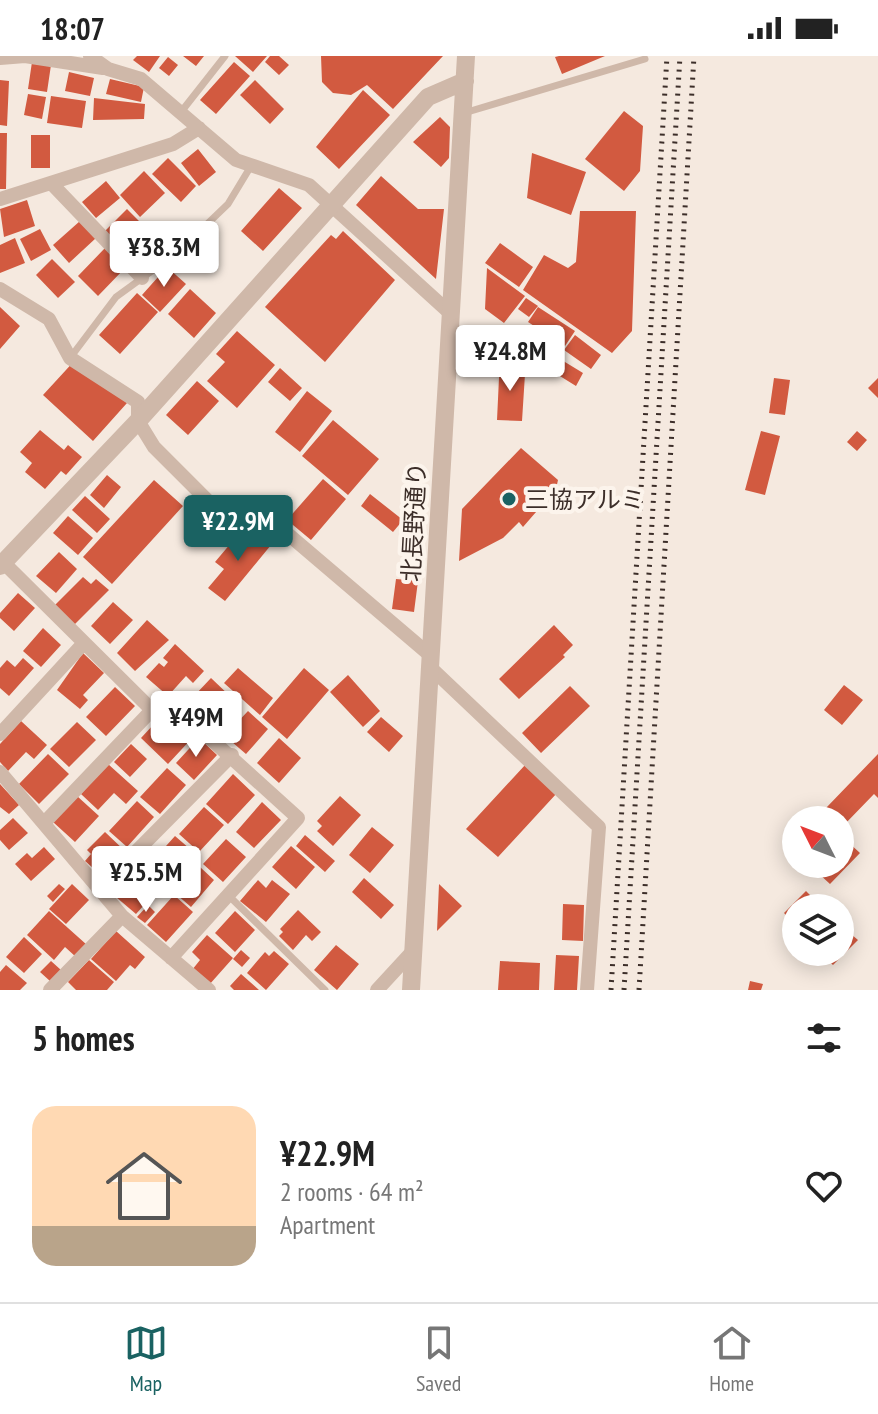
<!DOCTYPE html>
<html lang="en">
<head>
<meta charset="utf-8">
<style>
  :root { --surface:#fff; --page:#f6f6f6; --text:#222; --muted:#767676; --line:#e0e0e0; --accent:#1a6262 }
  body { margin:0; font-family:"PT Sans Narrow","Noto Sans JP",sans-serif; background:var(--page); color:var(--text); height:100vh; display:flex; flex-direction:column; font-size:30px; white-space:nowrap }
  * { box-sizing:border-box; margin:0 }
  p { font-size:26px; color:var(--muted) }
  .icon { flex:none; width:44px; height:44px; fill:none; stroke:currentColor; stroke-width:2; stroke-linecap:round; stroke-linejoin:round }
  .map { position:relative; height:934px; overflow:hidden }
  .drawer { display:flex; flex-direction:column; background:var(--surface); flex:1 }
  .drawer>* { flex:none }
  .needle { width:52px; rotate:312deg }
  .controls { position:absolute; left:782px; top:750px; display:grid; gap:16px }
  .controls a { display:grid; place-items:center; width:72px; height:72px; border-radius:50%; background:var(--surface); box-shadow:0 4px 20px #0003; font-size:40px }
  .price { position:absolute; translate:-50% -68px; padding:0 18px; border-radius:8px; background:#fff; color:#222; font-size:26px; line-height:52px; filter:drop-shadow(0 2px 4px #0008) }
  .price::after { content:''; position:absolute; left:50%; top:48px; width:24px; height:18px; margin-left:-12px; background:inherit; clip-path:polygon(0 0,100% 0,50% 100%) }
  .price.current { background:var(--accent); color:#fff }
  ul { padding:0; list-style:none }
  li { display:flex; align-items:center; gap:24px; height:200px; padding:0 32px }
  li span { display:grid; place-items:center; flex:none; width:224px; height:160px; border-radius:24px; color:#555 }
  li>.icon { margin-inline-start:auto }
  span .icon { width:96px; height:96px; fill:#fffc; stroke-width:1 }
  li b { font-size:34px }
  h2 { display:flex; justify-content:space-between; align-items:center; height:96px; padding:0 32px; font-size:34px }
  .status { display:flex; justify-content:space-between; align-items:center; height:56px; padding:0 40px; background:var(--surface); direction:ltr }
  .status svg { height:22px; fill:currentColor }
  .tabs { display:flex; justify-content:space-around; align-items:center; height:112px; border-top:2px solid var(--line); background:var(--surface); font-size:22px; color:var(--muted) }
  .tabs a { display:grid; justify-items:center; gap:4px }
  .tabs .current { color:var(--accent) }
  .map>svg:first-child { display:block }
</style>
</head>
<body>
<div class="status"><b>18:07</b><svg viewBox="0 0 49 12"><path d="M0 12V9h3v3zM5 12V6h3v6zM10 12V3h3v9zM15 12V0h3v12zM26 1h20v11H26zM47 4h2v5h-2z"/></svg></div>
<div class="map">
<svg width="878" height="934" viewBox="0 0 878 934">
  <rect width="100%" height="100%" fill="#f5e9df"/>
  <path fill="#d25a40" d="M137,0H160L149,16L133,4Z
    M183,0H204L196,10Z
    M235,0H267L253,16Z
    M270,0H279L289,9L279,19L265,6Z
    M321,0H443L393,53L367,29L351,39L333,37L322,26Z
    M559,0H605L562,18L555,1Z
    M168,1L178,9L169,20L159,12Z
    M32,6L51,9L47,36L28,33Z
    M234,6L250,20L216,58L200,44Z
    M69,16L94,22L90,40L65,35Z
    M110,23L144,31L141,46L106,38Z
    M0,24L9,25L7,70L0,69Z
    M255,24L284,53L270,68L240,39Z
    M363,34L390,59L339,113L316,91Z
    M28,38L46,41L42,63L24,59Z
    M51,40L86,45L82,72L47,67Z
    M94,42L145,48L144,63L93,64Z
    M624,55L643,70L640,115L624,135L585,103Z
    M440,61L450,71L449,102L441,111L413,86Z
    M0,77H7L6,133H0Z
    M31,79H50V112H31Z
    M198,93L216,116L199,130L181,107Z
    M532,97L586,116L571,159L527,142Z
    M168,102L196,130L181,146L152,118Z
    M144,115L165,137L140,161L120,139Z
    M381,120L418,153H444L436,223L356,149Z
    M106,125L120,142L96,162L82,146Z
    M279,132L302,152L263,195L241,175Z
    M27,144L35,170L4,181L0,153Z
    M127,153L142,168L135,175L161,201L148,213L105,175Z
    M580,155H636L632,275L612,297L523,234L544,199L568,212L576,206Z
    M80,165L96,182L69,207L53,189Z
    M40,173L51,194L31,205L20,183Z
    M343,175L395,224L325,306L265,251L331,179L336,183Z
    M15,182L25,207L0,217V189Z
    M500,187L533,211L519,231L485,207Z
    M105,192L125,212L98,240L78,220Z
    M52,203L75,226L58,242L36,219Z
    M167,211L186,228L160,256L142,239Z
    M487,212L525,240L504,267L485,253Z
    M190,233L216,257L194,282L168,258Z
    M137,237L158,256L120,298L99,279Z
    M526,242L538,250L529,261L518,253Z
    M0,251L20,270L0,293Z
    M538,251L575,275L565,290L528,266Z
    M237,275L275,309L237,352L207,325L225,306L216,298Z
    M575,279L601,299L591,313L564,294Z
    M542,292L583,317L576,330L534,304Z
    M500,301L525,318L522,365L497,364Z
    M77,302L127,347L93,385L43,339Z
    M280,312L302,332L290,345L268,326Z
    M774,322L790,324L785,359L769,357Z
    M878,322V342L868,332Z
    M197,325L219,345L188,379L166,359Z
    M307,335L332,355L300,396L275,376Z
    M333,364L379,403L348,439L302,400Z
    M40,374L64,394L68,389L82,401L66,419L61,415L45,433L25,416L32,407L20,396Z
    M761,375L780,380L765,439L745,434Z
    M857,375L867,384L857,395L847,386Z
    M521,392L558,424L556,433L523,471L519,466L503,482L459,505L462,453Z
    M107,419L121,431L104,452L90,439Z
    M323,423L346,443L311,484L287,464Z
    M154,424L183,450L112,528L83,501Z
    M370,438L403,464L393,476L361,450Z
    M85,440L110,463L97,477L72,454Z
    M68,460L93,482L78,499L53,477Z
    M230,480L261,481L271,489L225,545L208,532L224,513L215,506L231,487L227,484Z
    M59,496L77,513L56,537L36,520Z
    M83,521L91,528L96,523L109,534L73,570L52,552Z
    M396,523L418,525L414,556L392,553Z
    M18,537L35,552L14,575L0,562V557Z
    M113,546L133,564L110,588L91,570Z
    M147,564L169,584L135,615L117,597Z
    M554,569L573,589L563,599L565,601L519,643L499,623Z
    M43,572L61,589L41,611L23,595Z
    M175,588L204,615L193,627L186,620L168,640L146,621L159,607L164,611L168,606L163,602Z
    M83,597L104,617L83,639L88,644L80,653L57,634Z
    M23,602L34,612L9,640L0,632V612L7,604L15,611Z
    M238,612L273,642L260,659L224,627Z
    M304,612L329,634L287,683L262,661Z
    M348,619L380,655L363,671L330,636Z
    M211,622L232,642L209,666L192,649L198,642L195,639Z
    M844,629L863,644L842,669L824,654Z
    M570,630L590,650L541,697L522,677Z
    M115,631L135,650L106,680L86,661Z
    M167,654L194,680L168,708L141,682Z
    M248,655L268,673L246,698L232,686L239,678L232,672Z
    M381,661L403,680L389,696L367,676Z
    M21,665L47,689L34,703L26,696L8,715L0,706V688Z
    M77,666L96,684L69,711L50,693Z
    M199,682L217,699L194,724L176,707Z
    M279,682L301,702L279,727L257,707Z
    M131,688L147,703L130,721L114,706Z
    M48,698L69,718L39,748L19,728Z
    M878,698V742L874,738L844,769L826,752Z
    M108,708L138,735L126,748L114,737L98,754L81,738Z
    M526,708L557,737L498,801L466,773Z
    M167,712L186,729L160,758L140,741Z
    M233,718L255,739L228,768L206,748Z
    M0,728L19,749L9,758L0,751Z
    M77,740L99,760L75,786L53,766Z
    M340,740L361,759L333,790L317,775L322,770L317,765Z
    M137,745L154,761L127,791L109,775Z
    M262,746L281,764L254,792L236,776Z
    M204,751L224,769L199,796L179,778Z
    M13,762L28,777L9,794L0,784V774Z
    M372,771L394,789L370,817L349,799Z
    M105,776L125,795L102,820L85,805L91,798L87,794Z
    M305,779L335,805L325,816L296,790Z
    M175,780L190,793L172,814L157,800Z
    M226,783L246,801L223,826L203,808Z
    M848,786L860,797L830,828L818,817L827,808H840V795Z
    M291,790L315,811L296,833L272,811Z
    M44,791L55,803L31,825L15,808L27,797L32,802Z
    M143,811L163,828L136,858L116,841Z
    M200,811L214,824L191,851L176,838Z
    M364,822L394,849L381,863L352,836Z
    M258,824L266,832L272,824L290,838L266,866L240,845Z
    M59,828L65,833L53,846L47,840Z
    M72,828L89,844L66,868L49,853Z
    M439,828L462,850L437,875Z
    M806,835L816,845L809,852H796L794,867L784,857Z
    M174,839L193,856L166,886L147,869Z
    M563,848L584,849L583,885L562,884Z
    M148,849L155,856L145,867L137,861Z
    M298,854L321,876L312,885L306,879L293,894L279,880L283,876L280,873Z
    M49,855L87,889L76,901L65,891L54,904L27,879Z
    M235,855L255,874L235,896L215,877Z
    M845,873L858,884L833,909L821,898L840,896V878Z
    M116,875L145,901L135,913L130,909L116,925L91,903Z
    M207,879L233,902L209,929L192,914L200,904L192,896Z
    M24,881L42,898L24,917L6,901Z
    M336,889L359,908L337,934L314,914Z
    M241,894L250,902L242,911L233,903Z
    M274,895L289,908L266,934L247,917L265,896L269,900Z
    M556,899L579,900L577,934H554Z
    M89,904L114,926L107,934H76L68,926Z
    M51,905L61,914L50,925L40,916Z
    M500,905L540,907L539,934H498Z
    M6,909L27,927L20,934H0V916Z
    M241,918L259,934H234L230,930Z
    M750,925L763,928L761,934H748Z"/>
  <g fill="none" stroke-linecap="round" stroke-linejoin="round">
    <path stroke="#cfb8a9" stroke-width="7" d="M181,56L225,0
      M464,57L645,3
      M70,302L116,241L178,196L228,148L251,110
      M228,839L325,934"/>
    <path stroke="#cfb8a9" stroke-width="14" d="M90,0L108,13L141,23L236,104L309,129L450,257
      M0,2L25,0L103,12
      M51,127L142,222
      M0,143L173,88L199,72
      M0,233L49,263L70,302L138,346V365L154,391L235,472L289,479L431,600
      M3,506L152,654L44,767
      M431,612L599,771L587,934
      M152,654L171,647L298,762L171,902
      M0,678L83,588
      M0,716L122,860L209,934
      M100,832L232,699
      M50,934L122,860
      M377,934L412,896"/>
    <path stroke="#cfb8a9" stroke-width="18" d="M0,510L138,365L428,41L465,25
      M411,934L466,0"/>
    <path stroke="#3c2e29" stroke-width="5" stroke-dasharray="2 6" stroke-linecap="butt" d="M611,934L667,0
      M624,934L680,0
      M639,934L694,0"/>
  </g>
  <circle fill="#1a6262" stroke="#fcf4ec" stroke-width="3" cx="509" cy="443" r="8"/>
  <g text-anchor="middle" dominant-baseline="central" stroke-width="8" stroke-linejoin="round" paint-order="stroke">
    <g font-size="24" fill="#3c2e29" stroke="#fcf4ec" text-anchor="start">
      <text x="525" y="443">三協アルミ</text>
    </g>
    <g font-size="24" fill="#3c2e29" stroke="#fcf4ec">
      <text transform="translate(414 466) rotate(-87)">北長野通り</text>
    </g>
  </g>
</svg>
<div class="controls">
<a><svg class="needle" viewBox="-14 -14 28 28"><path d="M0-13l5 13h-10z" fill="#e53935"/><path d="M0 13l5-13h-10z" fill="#767676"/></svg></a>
<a><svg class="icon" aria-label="layers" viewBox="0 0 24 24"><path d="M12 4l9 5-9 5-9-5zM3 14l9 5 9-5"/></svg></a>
</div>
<b class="price" style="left:164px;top:233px">¥38.3M</b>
<b class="price" style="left:510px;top:337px">¥24.8M</b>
<b class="price current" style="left:238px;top:507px">¥22.9M</b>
<b class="price" style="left:196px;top:703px">¥49M</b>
<b class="price" style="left:146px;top:858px">¥25.5M</b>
</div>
<section class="drawer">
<h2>5 homes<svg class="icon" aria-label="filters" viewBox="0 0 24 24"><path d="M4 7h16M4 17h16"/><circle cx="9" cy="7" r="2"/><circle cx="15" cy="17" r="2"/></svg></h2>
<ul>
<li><span style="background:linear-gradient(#ffd9b3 75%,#b9a48a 0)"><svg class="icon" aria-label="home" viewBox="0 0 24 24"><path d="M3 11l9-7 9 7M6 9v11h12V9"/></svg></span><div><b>¥22.9M</b><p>2 rooms · 64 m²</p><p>Apartment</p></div><svg class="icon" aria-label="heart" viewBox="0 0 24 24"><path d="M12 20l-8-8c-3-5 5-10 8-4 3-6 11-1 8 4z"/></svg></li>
</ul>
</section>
<nav class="tabs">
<a class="current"><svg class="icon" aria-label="map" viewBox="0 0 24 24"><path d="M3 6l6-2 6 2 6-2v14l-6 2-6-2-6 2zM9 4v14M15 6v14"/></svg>Map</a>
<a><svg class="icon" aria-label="saved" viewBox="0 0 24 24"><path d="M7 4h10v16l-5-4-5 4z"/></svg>Saved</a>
<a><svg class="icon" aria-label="home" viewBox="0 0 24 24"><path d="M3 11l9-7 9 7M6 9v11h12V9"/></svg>Home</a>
</nav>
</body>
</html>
